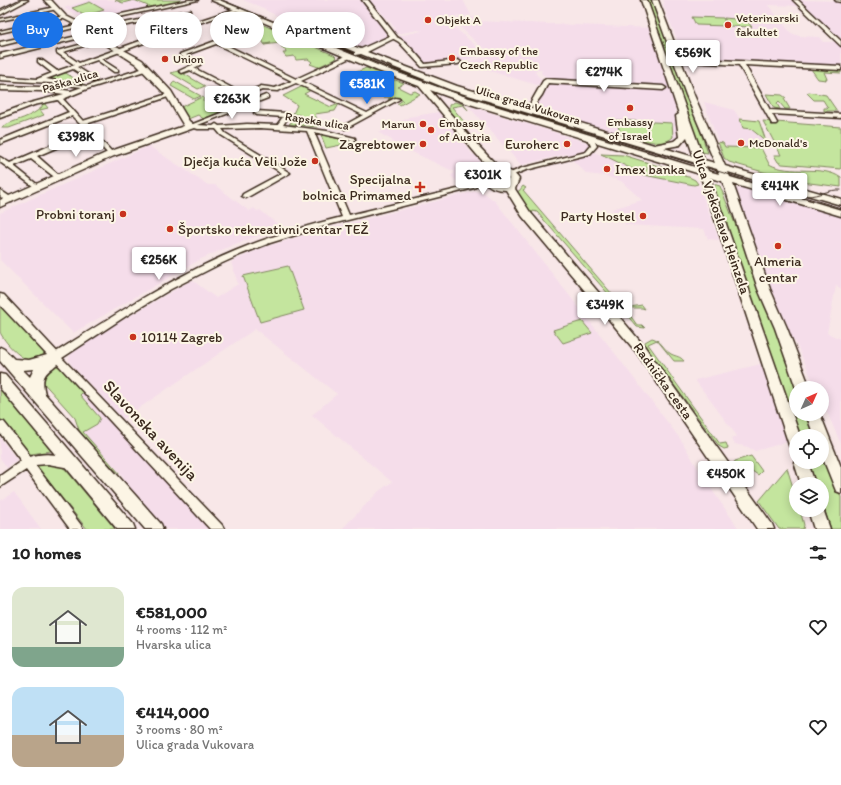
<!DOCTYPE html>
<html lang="en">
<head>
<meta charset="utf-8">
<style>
  :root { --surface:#fff; --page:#f6f6f6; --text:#222; --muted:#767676; --accent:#1a73e8 }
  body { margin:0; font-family:Itim,sans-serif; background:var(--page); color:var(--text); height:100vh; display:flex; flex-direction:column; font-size:15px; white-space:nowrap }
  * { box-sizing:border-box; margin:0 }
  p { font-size:13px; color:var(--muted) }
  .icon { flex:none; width:22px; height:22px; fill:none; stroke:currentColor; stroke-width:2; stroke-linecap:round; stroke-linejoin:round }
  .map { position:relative; height:529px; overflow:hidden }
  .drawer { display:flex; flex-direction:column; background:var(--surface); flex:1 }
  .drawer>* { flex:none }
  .top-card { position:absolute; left:12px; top:12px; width:400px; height:36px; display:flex; gap:8px }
  .needle { width:26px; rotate:45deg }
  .controls { position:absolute; left:789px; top:381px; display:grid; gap:8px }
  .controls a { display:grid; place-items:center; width:40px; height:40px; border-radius:50%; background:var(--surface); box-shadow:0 2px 10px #0003; font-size:20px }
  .price { position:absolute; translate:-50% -34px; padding:0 9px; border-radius:4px; background:#fff; color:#222; font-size:13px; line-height:26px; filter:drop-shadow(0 1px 2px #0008) }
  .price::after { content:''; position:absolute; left:50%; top:24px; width:12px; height:9px; margin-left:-6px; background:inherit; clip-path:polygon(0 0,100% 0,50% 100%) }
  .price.on { background:var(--accent); color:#fff }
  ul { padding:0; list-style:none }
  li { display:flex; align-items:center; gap:12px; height:100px; padding:0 12px }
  li span { display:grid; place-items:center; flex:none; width:112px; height:80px; border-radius:12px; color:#555 }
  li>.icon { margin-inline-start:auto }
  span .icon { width:48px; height:48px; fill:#fffc; stroke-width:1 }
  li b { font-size:17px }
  h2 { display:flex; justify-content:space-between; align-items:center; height:48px; padding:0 12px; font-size:17px }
  .pill { padding:0 14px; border-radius:18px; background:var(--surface); box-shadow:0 2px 10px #0003; font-size:14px; line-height:36px }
  .pill.on { background:var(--accent); color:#fff }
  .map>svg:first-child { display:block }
</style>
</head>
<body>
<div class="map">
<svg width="841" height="529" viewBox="0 0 841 529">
  <rect width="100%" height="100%" fill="#f8e7e8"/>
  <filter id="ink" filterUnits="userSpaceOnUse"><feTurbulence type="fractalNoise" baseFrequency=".025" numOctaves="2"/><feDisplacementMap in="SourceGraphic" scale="8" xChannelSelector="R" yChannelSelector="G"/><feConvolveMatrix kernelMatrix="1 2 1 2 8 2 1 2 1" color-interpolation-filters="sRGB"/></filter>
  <g filter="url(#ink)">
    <path fill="#f5ddea" d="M88,0H115L123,3L134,0L149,7L86,21L64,8Z
      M243,0H361L389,34L385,38L365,48H357L284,19L265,10L266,9Z
      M370,0H463L471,15L444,18L476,46L484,51L485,54L477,57L449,63L426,65L419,60L399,36L422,31L418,30L397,34L393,30L395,28Z
      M663,0H793L800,6L768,5L791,33L799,36L819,37L823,42H837L841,46V66L687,59L684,57L663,4L665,3Z
      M797,0L841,1V40L798,1Z
      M473,17L476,21L651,28L675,102V117L678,135L676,139L673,142L657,145L649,144L537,109L535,104L551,80L541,73L542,70H535L536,74L541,79V83L537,85L466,64L467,62L486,57L490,53L488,50L479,45L454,21L458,18Z
      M704,102L734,110L740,119L743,128L751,129L766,141L771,149L724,147L723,143L718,142Z
      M472,107L592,144L589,150L629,167L635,171V173L699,186L719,240L708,239L704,229L626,225L612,209L642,200L621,181L605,176L587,174L566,154L521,165L470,108Z
      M439,112L473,155H475L487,169L488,172L481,182L463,187L451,176L455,172L393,143L392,140L379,133L408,118V117Z
      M149,146L208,185H215L249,211L254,208L257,211L260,210L284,230L263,234L235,244L201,259L73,333L0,260V213Z
      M743,187L841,215V288L836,286L827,333L841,339V444L822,401V388H816L795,341L788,340L747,223L735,192L736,189Z
      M476,191L484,193L495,201L617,356L681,440L703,477L739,529H342L379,491L392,482L312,415L337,394L255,329L123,419L72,366L69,361V358L72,352L78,346L192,280L216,298L238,284L231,262L262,248L319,231Z
      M765,363L787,442L755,451L748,447L735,444L731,439L737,436L695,380Z
      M83,392L211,529H165L128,486L119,471L82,432L97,424L80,395Z
      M0,438L17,460L10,464L8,469L0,458Z
      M14,492L41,529H0V501Z"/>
    <path fill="#c4e59e" stroke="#80885e" d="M115,0H190L148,8H146L148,6L134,0L123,3Z
      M648,0H652L672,54H666Z
      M90,2L104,10L85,16L72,8Z
      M692,17L723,18L727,26L696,25Z
      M724,18L746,20L752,27L729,26Z
      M259,23L334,55L337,58L318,67L310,64L312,62L308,59L296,60L294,56L286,57L283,53H286L285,49H283L280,43L264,45L271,43L264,44L260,34L257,35L252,31L254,28L252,27Z
      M667,56H673L708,153L701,152Z
      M366,68L394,79L380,85L377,90H373L378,86L373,88L358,80L365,76L357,72Z
      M811,69L841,71V73L824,72L827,79H825L826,80L818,79Z
      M190,70L192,71L184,74L205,86L198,89L171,73L178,71L182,73Z
      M64,72L85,85L45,79Z
      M395,80L404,83L398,87L410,93L415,91L420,94L400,105L397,104L403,100L398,97L391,101L388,99L391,98L390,97H383L378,91L381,85Z
      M174,81L201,96L194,99L171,86Z
      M303,86L311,90L304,94L331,107L339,104L335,111L315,114L319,125L318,127L289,124L300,115L293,114L297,105L283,96Z
      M809,92L826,95L837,111H824V108H828L823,100H814L807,93Z
      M766,94L782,95L786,98L784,99L790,109H785L779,102L777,104L780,109L774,108Z
      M202,97L204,98L203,101L209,104L220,106L214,110L219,112V115L205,120L198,115L188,119L181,107Z
      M455,102L463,104L469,111L463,105L452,107L465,123L462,125L449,111V105Z
      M44,103L48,108L40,110L44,115L9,128H2L3,126C15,120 32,117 42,107V104Z
      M740,119L759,121L766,141L751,129L743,128Z
      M616,120L672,123L673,137C660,150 634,136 620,132Z
      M763,121L841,127V169L782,164L778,162L774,155H781Z
      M321,135L345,140L341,145L326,148Z
      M718,142L723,143L725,147L761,148L769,164C790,176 823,164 841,178V187L794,181L729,162L724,158Z
      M601,154L623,155L662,167L632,169Z
      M665,168L685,175L684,176L688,177H689L695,180L698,184L694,185L634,173L635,171L633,170Z
      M713,184L720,186L772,317L796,388V414H808L817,436H799Z
      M523,186L526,188L523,190L624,308L642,305L645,309L642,308H630L631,310L627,311L637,325H642L645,328L637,327L537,212L533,211L532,214L514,192L519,191Z
      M288,266L304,310L260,322L243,276Z
      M1,306L43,350L44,353C34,376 5,344 0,332C0,325 0,314 0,307Z
      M582,321L592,333L563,343L553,330Z
      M652,338C661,340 663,349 671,354C677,357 680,356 684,361H674L657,340L648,344L720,444L726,443L728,448L724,449L719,446L646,347L645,342Z
      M53,365L60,367L83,392L80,395L100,418L97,424L83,432L120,474L116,471L80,433L75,418L40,379Z
      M0,382L54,448L51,451L31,454L27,453L0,420Z
      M822,449L841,497V529H831L822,502V484H816L808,462H822Z
      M751,456L762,471L758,475L752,471L744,480L733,465L735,461Z
      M39,464H58L66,470L115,529H87L37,467Z
      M787,468L796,497V510H800L804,525L803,529H779L759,501Z"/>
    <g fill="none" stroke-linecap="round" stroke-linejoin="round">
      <defs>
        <path id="street" d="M189,0H198L82,25V26L0,46V42L76,25L78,23Z
          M793,0H798L841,41V46Z
          M55,7L57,8V9L0,21V19Z
          M235,9L239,10L184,28L101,59L118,70V72H114L97,60L77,67L96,79V81H92L73,69L46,79L87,86L144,68H148V70L87,89L63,99L83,121L167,94H171V96L86,124L113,153V155H109L89,134L37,156L61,177L62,178L61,179H57L31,159L14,166L39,186L40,187L39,188L37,189L0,162V157L10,163L86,130L72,116L0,144V140L69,112L58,100L34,105L0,118V114L30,103L64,94L42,91L0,90V86L42,87L71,91L82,87L50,83L0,80V76L37,79L52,73L38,62V60H42L57,71L75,65L57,53V51L94,41V43L63,52L79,63L162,33L143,22L106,29L104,28V27L190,10V12L148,21L167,31Z
          M64,16L66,17V18L0,33V31Z
          M248,29L250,30V31L220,42L296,79L348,55H352V57L301,81L367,113L395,98L400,99L345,129L342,127L343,126L363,115L296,83L278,91L262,90L245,97L230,91L190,70L182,73L179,71L194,64L192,62L180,56V54ZM216,44L292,81L275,88L261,86L245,93L234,89L194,68L200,65L196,60L186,55Z
          M94,32L96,33V34L0,58V54Z
          M392,36C403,36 418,56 425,64L458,60L461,62L458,64L422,67L399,42L392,38Z
          M678,58L841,66V70L745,65L770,110L841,114V118L772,114L777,123L776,124H772L739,65L676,61V59Z
          M546,79L663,86L666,88L663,90L548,83L542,95L534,106L516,109V107L530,104L543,81Z
          M266,95L268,96V98L198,125L213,126L216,124L219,126L247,124L277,125L283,117L257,115L254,113L257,111L285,113L289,116L283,125L327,131L355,138V140L353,141L314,132L349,215L470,186L485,178L487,177L490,179L474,188L328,225L270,243L242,254L218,265L171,289L126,316L62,358L222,525L224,529H210L51,357L53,354C112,317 170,278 235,251C270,236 306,226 342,217L307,131L260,128L222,129L225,133L290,173L246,198L242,196L243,194L282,173L221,135L216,129H198L188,126Z
          M587,135L594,140L597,146L590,154L526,170L511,176L508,174L522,168L586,152L591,146L589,142L584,137Z
          M0,190L12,198L13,200L12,202H6L0,196Z
          M0,421L4,422L27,451L30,457C44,452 60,454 74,460L75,463L74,466L70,468L48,464L35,465L81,525L83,529H70L26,470L0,487V476L21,461L0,433Z"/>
        <path id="secondary" d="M20,0H28L0,15V10Z
          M44,0H51L66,16L94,30L109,42L142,60L171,91L189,121L195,126L194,128L114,156L0,207V200L108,152L184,126L165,94L136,64L105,44L90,32L62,18Z
          M211,0H219L384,67L469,98L698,168L696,163L451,90L361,54L355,55V52L315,35L320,34L361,49L390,36L362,0H368L397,37L367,52L457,86L654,145L674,141L679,137L676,116L679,114L641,0H647L704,160L715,163L686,95L652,0H658L694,95L725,166L841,199V205L728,172L730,177L841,210V216L733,184L770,289L787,328L810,388H796L775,328L758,289L725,188L722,181L710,178L800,436H796V451L791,449L789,445L700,174L463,102L430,90C452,115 472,141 496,164C505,172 512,168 519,179L515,189L530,212L645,347L772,524L774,529H757L637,353L522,216L506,190C496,190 488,187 482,179L485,173L492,170L477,155L419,86L378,71ZM687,137L694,157L664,148L680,145ZM706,166L717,169L719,174L708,171ZM500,174L507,176L509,179L506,183L500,184L492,179V176Z
          M835,0H841V2L836,1Z
          M0,294L4,295L62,357C54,373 38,368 45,394L161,524L163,529H145L0,361V347L4,349L14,359L29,360L47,355L0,305ZM34,369L30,377L23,370Z
          M0,374L5,375L133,524L135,529H117L0,388Z
          M806,414H820L841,467V493L836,491L822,456V436H814Z
          M796,457V462H808L815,484H801L794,462Z
          M822,506L830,529H814L808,510H822Z"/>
      </defs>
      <use href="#street" stroke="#3b2a1e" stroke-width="3"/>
      <use href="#secondary" stroke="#3b2a1e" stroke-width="3"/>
      <use href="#street" fill="#fcf5e5" fill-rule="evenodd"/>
      <use href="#secondary" fill="#fcf5e5" fill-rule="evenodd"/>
      <path stroke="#3b2a1e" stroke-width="1" d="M222,0L383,67L456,93L841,208
        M0,11L21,0
        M807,196C819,196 829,189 841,190"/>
    </g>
  </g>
  <g fill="#c8321e" stroke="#fcf5e5" stroke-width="1.5">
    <circle cx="428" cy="20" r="4"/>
    <circle cx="728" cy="25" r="4"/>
    <circle cx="452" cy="58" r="4"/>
    <circle cx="165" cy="59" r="4"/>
    <circle cx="630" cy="108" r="4"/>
    <circle cx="423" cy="124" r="4"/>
    <circle cx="431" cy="130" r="4"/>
    <circle cx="741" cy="143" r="4"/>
    <circle cx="423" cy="144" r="4"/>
    <circle cx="567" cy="144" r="4"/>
    <circle cx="315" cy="161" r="4"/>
    <circle cx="607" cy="169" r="4"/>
    <path d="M418 181h4v4h4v4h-4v4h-4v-4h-4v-4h4z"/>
    <circle cx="123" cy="214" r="4"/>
    <circle cx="643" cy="216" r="4"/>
    <circle cx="170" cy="229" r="4"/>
    <circle cx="778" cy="246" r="4"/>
    <circle cx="133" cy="337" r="4"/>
  </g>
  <g text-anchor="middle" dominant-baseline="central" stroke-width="4" stroke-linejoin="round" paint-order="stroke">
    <g font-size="12" fill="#3b2a1e" stroke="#fcf5e5" text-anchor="start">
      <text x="736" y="18">Veterinarski<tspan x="736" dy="14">fakultet</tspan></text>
      <text x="436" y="20">Objekt A</text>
      <text x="460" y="51">Embassy of the<tspan x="460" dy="14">Czech Republic</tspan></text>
      <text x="173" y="59">Union</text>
      <text x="630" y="122" text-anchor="middle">Embassy<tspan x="630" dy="14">of Israel</tspan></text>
      <text x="439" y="123">Embassy<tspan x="439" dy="14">of Austria</tspan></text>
      <text x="415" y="124" text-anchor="end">Marun</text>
      <text x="749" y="143">McDonald's</text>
    </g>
    <g font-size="12" fill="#3b2a1e" stroke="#fcf5e5">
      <text transform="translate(70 81) rotate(-17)">Paška ulica</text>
      <text transform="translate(528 105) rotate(17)">Ulica grada Vukovara</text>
      <text transform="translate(317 121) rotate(9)">Rapska ulica</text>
    </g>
    <g font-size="14" fill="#3b2a1e" stroke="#fcf5e5" text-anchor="end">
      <text x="415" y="144">Zagrebtower</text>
      <text x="559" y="144">Euroherc</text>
      <text x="307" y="161">Dječja kuća Veli Jože</text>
      <text x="615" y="169" text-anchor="start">Imex banka</text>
      <text x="411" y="179">Specijalna<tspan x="411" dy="16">bolnica Primamed</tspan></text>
      <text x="115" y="214">Probni toranj</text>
      <text x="635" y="216">Party Hostel</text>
      <text x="178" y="229" text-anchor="start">Športsko rekreativni centar TEŽ</text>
      <text x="778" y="261" text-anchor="middle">Almeria<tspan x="778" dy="16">centar</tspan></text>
      <text x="141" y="337" text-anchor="start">10114 Zagreb</text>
    </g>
    <g font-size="14" fill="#3b2a1e" stroke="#fcf5e5">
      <text transform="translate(721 222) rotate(71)">Ulica Vjekoslava Heinzela</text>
      <text transform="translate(663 381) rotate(54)">Radnička cesta</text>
    </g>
    <g font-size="17" fill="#3b2a1e" stroke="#fcf5e5">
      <text transform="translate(151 430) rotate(47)">Slavonska avenija</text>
    </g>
  </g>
</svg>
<div class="controls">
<a><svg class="needle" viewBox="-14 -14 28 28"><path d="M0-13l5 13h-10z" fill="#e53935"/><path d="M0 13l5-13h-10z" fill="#767676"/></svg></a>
<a><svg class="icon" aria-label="locate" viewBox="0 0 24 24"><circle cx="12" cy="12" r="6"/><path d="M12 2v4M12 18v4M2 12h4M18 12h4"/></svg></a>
<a><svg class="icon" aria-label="layers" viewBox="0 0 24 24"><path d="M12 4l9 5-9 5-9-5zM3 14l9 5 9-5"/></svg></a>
</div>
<b class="price" style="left:693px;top:74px">€569K</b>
<b class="price" style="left:604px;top:93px">€274K</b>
<b class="price on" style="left:367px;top:105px">€581K</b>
<b class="price" style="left:232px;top:120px">€263K</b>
<b class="price" style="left:76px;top:158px">€398K</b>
<b class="price" style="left:483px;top:196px">€301K</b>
<b class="price" style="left:780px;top:207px">€414K</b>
<b class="price" style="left:159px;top:281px">€256K</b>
<b class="price" style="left:605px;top:326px">€349K</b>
<b class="price" style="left:726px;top:495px">€450K</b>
<div class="top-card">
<a class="pill on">Buy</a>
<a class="pill">Rent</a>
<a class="pill">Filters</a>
<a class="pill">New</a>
<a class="pill">Apartment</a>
</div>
</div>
<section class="drawer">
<h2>10 homes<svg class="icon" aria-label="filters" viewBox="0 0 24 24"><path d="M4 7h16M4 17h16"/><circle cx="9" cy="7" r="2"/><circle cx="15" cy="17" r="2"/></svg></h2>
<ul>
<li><span style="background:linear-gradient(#dfe7d0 75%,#7fa58c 0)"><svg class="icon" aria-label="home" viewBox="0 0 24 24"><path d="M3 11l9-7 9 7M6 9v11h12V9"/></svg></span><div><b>€581,000</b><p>4 rooms · 112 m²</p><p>Hvarska ulica</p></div><svg class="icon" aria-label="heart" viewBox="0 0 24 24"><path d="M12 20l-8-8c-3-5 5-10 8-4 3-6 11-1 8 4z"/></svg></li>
<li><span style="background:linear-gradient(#bfe0f5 60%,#b9a48a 0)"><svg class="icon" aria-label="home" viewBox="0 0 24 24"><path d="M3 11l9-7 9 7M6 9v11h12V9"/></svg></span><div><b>€414,000</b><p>3 rooms · 80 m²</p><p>Ulica grada Vukovara</p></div><svg class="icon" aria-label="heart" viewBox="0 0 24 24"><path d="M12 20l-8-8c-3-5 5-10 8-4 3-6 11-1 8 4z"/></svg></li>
</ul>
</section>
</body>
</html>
